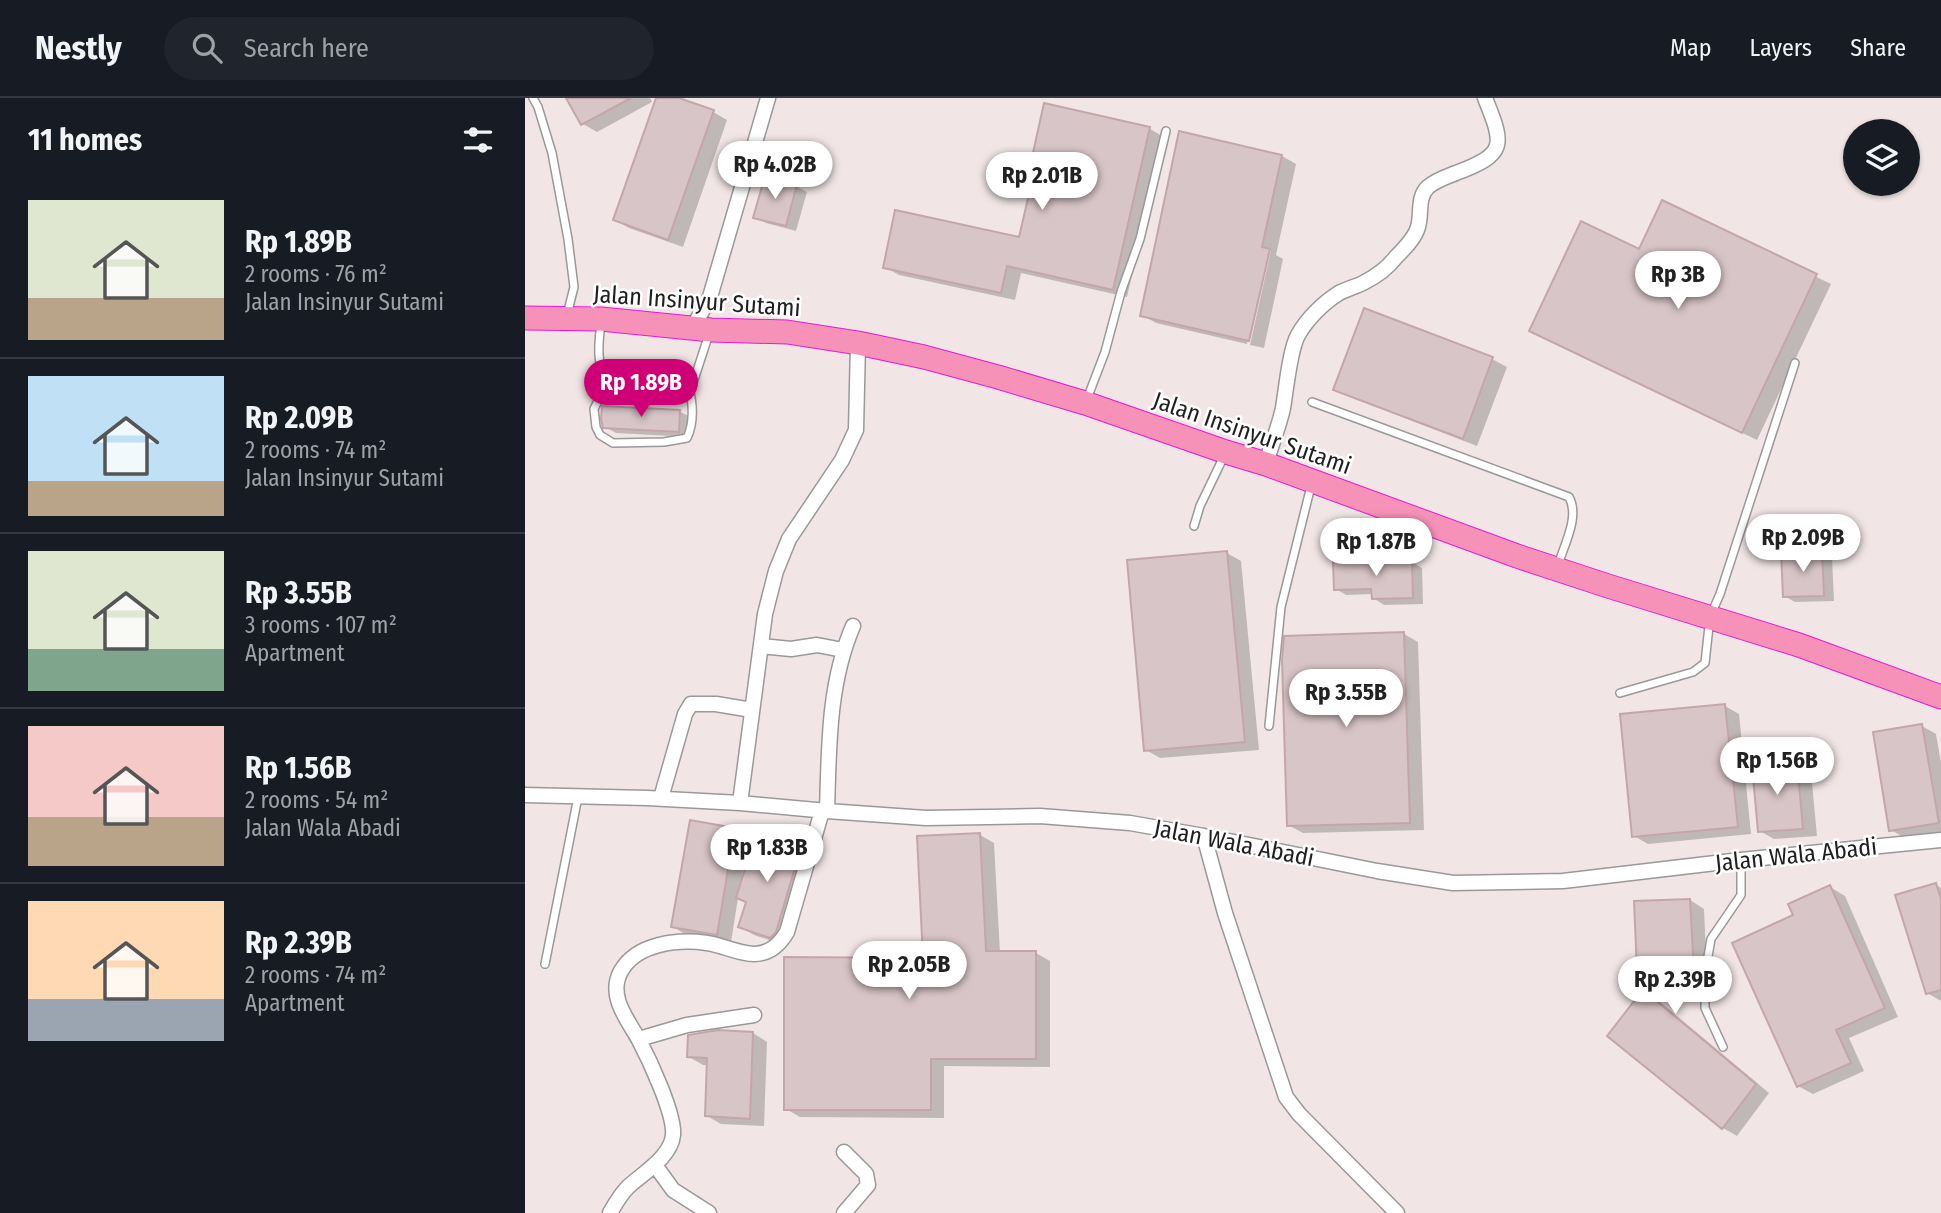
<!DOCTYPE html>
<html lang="en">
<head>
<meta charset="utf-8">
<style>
  :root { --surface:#171b24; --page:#20242c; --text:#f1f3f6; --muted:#9ea1a6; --line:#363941; --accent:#cf0075 }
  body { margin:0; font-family:"Fira Sans Condensed",sans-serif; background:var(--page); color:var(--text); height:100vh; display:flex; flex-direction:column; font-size:26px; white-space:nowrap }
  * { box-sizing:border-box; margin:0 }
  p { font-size:23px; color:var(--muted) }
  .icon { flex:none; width:38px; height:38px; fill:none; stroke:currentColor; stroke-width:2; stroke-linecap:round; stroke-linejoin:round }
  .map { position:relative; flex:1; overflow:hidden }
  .details { display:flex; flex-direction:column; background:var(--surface); width:525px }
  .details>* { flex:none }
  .controls { position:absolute; left:1318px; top:21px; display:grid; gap:14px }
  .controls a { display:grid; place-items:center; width:77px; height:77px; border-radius:50%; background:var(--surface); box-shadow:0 2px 5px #0004; font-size:35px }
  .price { position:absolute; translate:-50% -60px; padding:0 16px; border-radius:24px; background:#fff; color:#222; font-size:23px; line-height:46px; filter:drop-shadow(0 2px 4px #0008) }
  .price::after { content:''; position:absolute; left:50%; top:42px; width:21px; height:16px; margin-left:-10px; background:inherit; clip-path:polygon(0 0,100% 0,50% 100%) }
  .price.on { background:var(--accent); color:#fff }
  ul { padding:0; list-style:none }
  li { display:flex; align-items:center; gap:21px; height:175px; padding:0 28px }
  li+li { border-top:2px solid var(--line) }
  li span { display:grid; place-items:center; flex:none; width:196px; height:140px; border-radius:0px; color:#555 }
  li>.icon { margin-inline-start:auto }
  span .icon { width:84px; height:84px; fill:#fffc; stroke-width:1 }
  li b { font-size:30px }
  h2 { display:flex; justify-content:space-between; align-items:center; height:84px; padding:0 28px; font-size:30px }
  header { display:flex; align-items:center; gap:42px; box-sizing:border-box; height:98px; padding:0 35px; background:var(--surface); border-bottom:2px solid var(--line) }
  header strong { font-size:33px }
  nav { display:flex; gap:38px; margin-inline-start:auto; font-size:24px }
  .search { width:490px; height:63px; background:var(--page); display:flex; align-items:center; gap:18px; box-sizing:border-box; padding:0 24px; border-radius:38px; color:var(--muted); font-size:26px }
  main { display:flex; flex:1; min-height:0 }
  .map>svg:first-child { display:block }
</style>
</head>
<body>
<header>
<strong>Nestly</strong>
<div class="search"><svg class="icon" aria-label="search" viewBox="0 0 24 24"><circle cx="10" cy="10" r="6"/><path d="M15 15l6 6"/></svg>Search here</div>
<nav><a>Map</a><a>Layers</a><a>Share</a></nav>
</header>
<main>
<section class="details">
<h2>11 homes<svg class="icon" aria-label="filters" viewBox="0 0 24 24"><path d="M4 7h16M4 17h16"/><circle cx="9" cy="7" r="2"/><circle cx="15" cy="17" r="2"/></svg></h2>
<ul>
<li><span style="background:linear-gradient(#dfe7d0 70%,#b9a48a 0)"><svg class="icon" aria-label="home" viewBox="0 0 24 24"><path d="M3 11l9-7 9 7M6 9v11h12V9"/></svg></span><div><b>Rp 1.89B</b><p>2 rooms · 76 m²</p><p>Jalan Insinyur Sutami</p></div></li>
<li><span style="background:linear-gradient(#bfe0f5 75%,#b9a48a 0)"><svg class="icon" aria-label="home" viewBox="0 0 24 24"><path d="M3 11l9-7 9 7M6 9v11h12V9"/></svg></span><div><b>Rp 2.09B</b><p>2 rooms · 74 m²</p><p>Jalan Insinyur Sutami</p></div></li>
<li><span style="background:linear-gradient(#dfe7d0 70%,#7fa58c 0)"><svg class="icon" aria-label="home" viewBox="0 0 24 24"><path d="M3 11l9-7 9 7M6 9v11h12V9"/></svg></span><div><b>Rp 3.55B</b><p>3 rooms · 107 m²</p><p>Apartment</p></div></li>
<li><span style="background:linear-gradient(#f6c9c9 65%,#b9a48a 0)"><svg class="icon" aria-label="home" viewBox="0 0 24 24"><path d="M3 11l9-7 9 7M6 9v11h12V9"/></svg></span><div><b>Rp 1.56B</b><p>2 rooms · 54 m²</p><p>Jalan Wala Abadi</p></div></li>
<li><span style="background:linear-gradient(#ffd9b3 70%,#9aa5b1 0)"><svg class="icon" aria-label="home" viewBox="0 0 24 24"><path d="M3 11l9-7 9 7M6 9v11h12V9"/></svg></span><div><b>Rp 2.39B</b><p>2 rooms · 74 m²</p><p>Apartment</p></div></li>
</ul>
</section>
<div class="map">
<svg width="1416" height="1115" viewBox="0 0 1416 1115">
  <rect width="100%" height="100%" fill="#f1e6e5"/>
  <path fill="#0003" d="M43,0H125L127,4L72,34L58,26Z
    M133,0H149L188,14L202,22L158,149L104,130L90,122Z
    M520,7L625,31L639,39L602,199L496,175L490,202L374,177L360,169L496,141L508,84Z
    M757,58L771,66L751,157L758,161L739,250L725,247L746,152H743L722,246L631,225L617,217Z
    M271,88L282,94L271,133L241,125L230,119Z
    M1138,104L1306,186L1232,342L1020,240L1115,153Z
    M840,212L967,261L982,269L952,348L825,299L811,291Z
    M154,313L165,319L164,339L91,335L80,329Z
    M1297,453L1307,459L1309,503L1270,504L1259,498Z
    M702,455L716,463L734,652L635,660L621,652Z
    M887,464L897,470L898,506L859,507L848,500V496L821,497L811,491Z
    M879,536L893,544L899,732L778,735L763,727Z
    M1200,608L1214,616L1226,736L1123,746L1109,738Z
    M1397,628L1411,636L1416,665V734L1380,740L1366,732Z
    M1272,665L1286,674L1292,738L1249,741L1235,733Z
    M209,732L224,740L217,777L219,778L232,737L276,751L290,759L260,847L229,837L215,829L222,805L213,800L206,844L162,837L148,829Z
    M455,737L469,745L475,855H511L525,863V969L419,968V1020L275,1019L261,1011L399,862Z
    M1411,787L1416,790V903L1402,895Z
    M1305,789L1320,798L1373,919L1324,940L1339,973L1288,996L1273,988L1271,818Z
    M1165,802L1179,811L1183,900L1133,902L1244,995L1212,1038L1198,1030L1084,938L1115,899Z
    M228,935L242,944L239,1028L196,1026L182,1018L184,967H178L164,959Z"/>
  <path fill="#d8c5c7" stroke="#c4a6aa" stroke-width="2" d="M41,0H106L56,27Z
    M131,0H154L189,12L143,142L88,122Z
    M519,5L625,29L588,192L482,168L476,195L358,170L370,112L494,139L507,83L502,82Z
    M654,33L757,57L737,149L745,151L724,243L615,218Z
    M240,78L272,86L261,128L228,120Z
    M1137,102L1292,176L1217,335L1004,233L1056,123L1114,151Z
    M839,210L968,259L938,341L808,292Z
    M77,308L155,312L154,334L78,330L76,321Z
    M1297,452L1299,498L1258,499L1256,453Z
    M702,453L720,644L619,653L602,462Z
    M887,462L888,500L847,501L846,491L809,492L808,464Z
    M879,534L885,725L762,728L757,562L759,538Z
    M1200,606L1213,729L1107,739L1095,616Z
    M1397,626L1414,725L1364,733L1348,634Z
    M1272,664L1278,731L1233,734L1227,667Z
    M165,722L210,730L192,837L146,829Z
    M231,735L276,749L251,834L245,840L213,829L221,804L211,800Z
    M455,735L461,853H511V961H406V1012H259V859L398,860L392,738Z
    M1411,785L1416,801V892L1401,896L1370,797Z
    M1305,787L1360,910L1311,932L1326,965L1272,989L1207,845L1268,817L1263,806Z
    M1165,801L1170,892L1122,895L1231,986L1197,1031L1082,938L1113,898L1109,803Z
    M193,932L228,934L225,1021L180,1018L182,960L162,959L163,937Z"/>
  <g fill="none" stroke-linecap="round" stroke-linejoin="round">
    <defs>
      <path id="service" d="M8,0L13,9L27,55L43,141L49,189L42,217
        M76,224C75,236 72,252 75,264C82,294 136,289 160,291L167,288L184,236
        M84,280L69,311L71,329L75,337L88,345L139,344L162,340C169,325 168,306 164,290
        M562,301L580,254L596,194L615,141L641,33
        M787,304L1044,399C1055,419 1039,447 1033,467
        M669,428L675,408L699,358
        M1095,595L1168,574L1180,565L1185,519L1195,496L1270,265
        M744,628L756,509L786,388
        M20,866L53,699
        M1198,949L1180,910V876L1186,841L1216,797V762"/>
      <path id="minor" d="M167,231L185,199L243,0
        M741,366C746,347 754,329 758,310C761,292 765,251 773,237C782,221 798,205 814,195C821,191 830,189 838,185C852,178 862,171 871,159C879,151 890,140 893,129C897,116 892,99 903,89C911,82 921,79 931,75C982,56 979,47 960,0
        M236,548L266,551L292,547L318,552
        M0,697L122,700L215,705L302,713L401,720L515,718L605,725L679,738L852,773L928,785L1038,783L1216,762L1416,742
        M136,700L160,616L166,606H191L227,612
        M215,705L240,516L251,473L264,441L317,362L331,332L333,245
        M302,713C304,651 303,586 328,528
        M679,738L700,815L761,999L774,1016L872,1115
        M114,941L162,927L229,917
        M130,1067L148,1092L184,1115
        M85,1115C90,1106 96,1096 103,1089C117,1076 146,1059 148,1037C150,1016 124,961 114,942C103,922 82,898 96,873C112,845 153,841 182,845C197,847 214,856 229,856C244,856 255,846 262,834L297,713
        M319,1115L343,1087L341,1076L319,1054"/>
      <path id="trunk" d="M0,220L76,221L186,232L262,234L333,245L399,259L473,279L560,305L701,354L741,366L992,458L1083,488L1274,547L1416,599"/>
    </defs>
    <use href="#service" stroke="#999" stroke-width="10"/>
    <use href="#minor" stroke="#999" stroke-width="17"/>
    <use href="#trunk" stroke="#e918d5" stroke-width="25"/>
    <use href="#service" stroke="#fff" stroke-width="7"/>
    <use href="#minor" stroke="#fff" stroke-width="14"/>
    <use href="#trunk" stroke="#f692b8" stroke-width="23"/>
  </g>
  <g text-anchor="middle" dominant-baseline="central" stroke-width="5" stroke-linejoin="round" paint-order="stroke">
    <g font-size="24" fill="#1f1f1f" stroke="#fff">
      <text transform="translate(172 203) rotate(4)">Jalan Insinyur Sutami</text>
      <text transform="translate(727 335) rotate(19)">Jalan Insinyur Sutami</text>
      <text transform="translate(709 745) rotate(11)">Jalan Wala Abadi</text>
      <text transform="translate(1271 757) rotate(-6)">Jalan Wala Abadi</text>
    </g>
  </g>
</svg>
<div class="controls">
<a><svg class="icon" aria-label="layers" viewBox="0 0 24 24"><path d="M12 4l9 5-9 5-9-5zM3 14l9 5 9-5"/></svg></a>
</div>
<b class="price" style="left:250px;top:103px">Rp 4.02B</b>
<b class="price" style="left:517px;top:114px">Rp 2.01B</b>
<b class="price" style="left:1153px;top:213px">Rp 3B</b>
<b class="price on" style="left:116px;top:321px">Rp 1.89B</b>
<b class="price" style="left:1278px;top:476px">Rp 2.09B</b>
<b class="price" style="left:851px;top:480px">Rp 1.87B</b>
<b class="price" style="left:821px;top:631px">Rp 3.55B</b>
<b class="price" style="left:1252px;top:699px">Rp 1.56B</b>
<b class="price" style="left:242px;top:786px">Rp 1.83B</b>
<b class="price" style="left:384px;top:903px">Rp 2.05B</b>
<b class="price" style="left:1150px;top:918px">Rp 2.39B</b>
</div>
</main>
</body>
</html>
